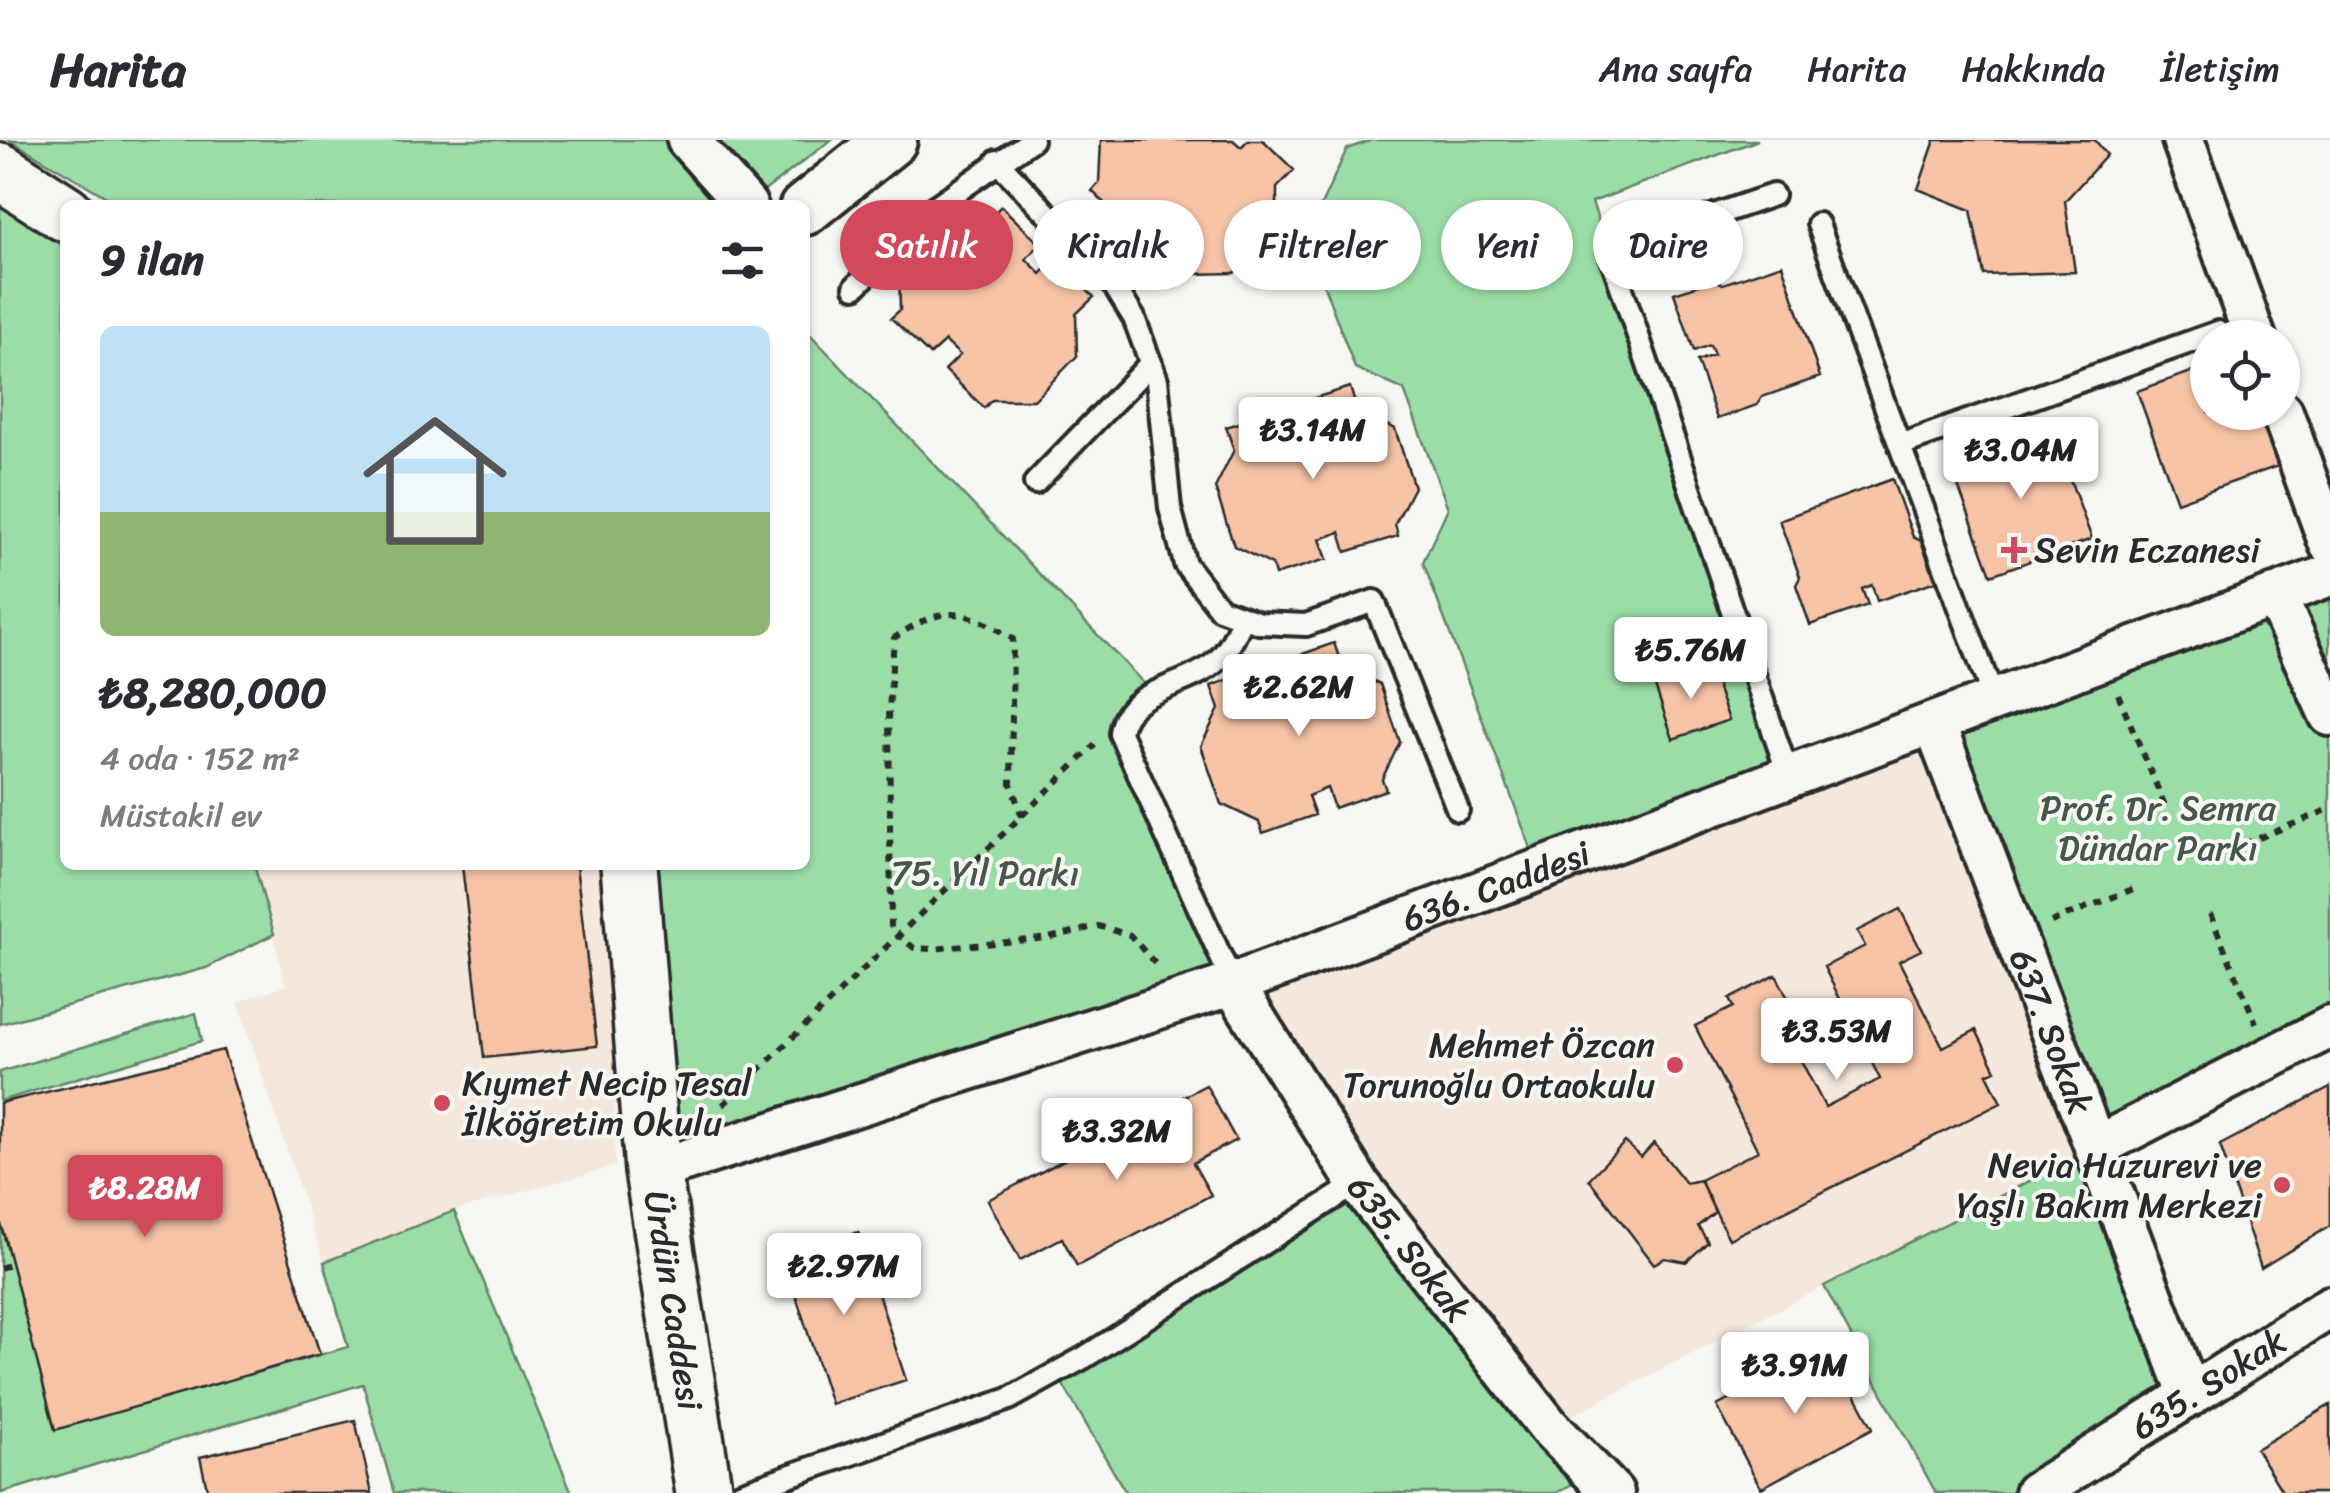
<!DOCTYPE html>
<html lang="tr">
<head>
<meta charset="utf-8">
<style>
  :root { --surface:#fff; --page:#f7f7f7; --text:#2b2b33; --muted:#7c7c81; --line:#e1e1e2; --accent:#d1495b }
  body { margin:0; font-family:Sriracha,sans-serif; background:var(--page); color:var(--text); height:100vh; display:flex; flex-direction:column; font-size:38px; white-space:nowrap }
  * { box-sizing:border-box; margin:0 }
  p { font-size:32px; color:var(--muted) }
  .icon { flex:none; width:55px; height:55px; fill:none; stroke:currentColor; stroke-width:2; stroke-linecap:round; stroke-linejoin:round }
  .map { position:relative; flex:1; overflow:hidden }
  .panel { position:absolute; left:60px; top:60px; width:750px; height:670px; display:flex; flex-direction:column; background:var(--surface); border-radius:15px; box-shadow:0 2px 8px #0004 }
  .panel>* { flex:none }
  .banner { position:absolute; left:840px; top:60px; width:950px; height:90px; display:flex; gap:20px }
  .fabs { position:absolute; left:2190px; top:180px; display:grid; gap:20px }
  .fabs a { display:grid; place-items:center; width:110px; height:110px; border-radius:50%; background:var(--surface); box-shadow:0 2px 8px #0004; font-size:50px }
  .price { position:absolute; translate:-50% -85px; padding:0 22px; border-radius:10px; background:#fff; color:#222; font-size:32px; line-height:65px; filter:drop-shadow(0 2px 5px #0008) }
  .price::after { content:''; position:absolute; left:50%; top:60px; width:30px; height:22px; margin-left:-15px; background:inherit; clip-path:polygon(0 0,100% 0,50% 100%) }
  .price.on { background:var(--accent); color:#fff }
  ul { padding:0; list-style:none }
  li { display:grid; align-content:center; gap:20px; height:530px; padding:0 40px }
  li span { display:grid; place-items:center; height:310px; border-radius:15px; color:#555 }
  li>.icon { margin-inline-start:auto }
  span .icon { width:180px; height:180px; fill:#fffc; stroke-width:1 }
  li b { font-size:42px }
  h2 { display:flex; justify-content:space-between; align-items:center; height:120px; padding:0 40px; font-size:42px }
  .chip { padding:0 35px; border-radius:45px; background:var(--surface); box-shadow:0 2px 8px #0004; font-size:35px; line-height:90px }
  .chip.on { background:var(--accent); color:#fff }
  header { display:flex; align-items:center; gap:60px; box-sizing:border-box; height:140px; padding:0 50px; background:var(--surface); border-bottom:2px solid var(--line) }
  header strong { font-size:48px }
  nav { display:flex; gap:55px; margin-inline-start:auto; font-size:35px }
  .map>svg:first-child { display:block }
</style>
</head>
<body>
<header>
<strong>Harita</strong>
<nav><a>Ana sayfa</a><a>Harita</a><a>Hakkında</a><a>İletişim</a></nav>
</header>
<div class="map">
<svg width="2330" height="1353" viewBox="0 0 2330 1353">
  <rect width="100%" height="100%" fill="#f6f6f2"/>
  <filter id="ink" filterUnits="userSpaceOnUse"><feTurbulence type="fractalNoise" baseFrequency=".01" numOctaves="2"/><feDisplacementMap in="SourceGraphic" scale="20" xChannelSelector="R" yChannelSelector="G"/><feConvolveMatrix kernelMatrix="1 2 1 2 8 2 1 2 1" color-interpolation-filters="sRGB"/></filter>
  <g filter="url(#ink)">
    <path fill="#f6e7dc" d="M1934,583L2096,1007L1549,1287L1233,844Z
      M254,725H610L615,1026L454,1071L324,1122L238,862L286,845Z"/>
    <path fill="#9bdda7" stroke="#638469" stroke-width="2.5" d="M10,0H831L746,65H120Z
      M1372,0H1758L1592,62L1789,637L1539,730L1423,422L1448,368L1404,250L1355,228L1306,98L1347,9Z
      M0,66L65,107V725H277L255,728L274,794L206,828L0,884Z
      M805,189L1154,554L1123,575L1233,844L653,1031L629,725H805Z
      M2330,435V887L2096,1008L2190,1256L2035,1353H1936L1824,1146L2096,1007L1934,583Z
      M196,873L202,901L0,961V932Z
      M1358,1043L1592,1333L1556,1353H1126L1062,1243Z
      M454,1071L572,1353H394L363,1244L1,1353L0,1080L55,1289L348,1207L324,1122Z"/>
    <path fill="#f6c3a7" stroke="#2b2b2b" stroke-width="2.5" d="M1233,0L1241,7L1248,0H1263L1294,30L1277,48V90L1234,133L1192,134L1184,142L1146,104L1160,89L1145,74L1130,89L1092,51L1099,43L1101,0Z
      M1935,0H2095L2107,15L2065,61L2075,132L1984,135L1971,70L1918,49Z
      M1001,66L1040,104L1026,119L1041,134L1055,119L1094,157L1076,174L1077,216L1034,260H992L984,268L945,230L960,215L945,201L930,215L891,178L900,170L899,128L942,84H984Z
      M1782,124L1820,237L1762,257L1757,265L1717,279L1697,221L1714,215L1710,205L1694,211L1674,153L1715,140L1723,144Z
      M2208,226V272H2259L2278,326L2177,362L2137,251Z
      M1350,247L1357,270L1395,289L1414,347L1395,384L1398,396L1346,412L1340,392L1320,399L1327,419L1275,435L1272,425L1234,406L1215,348L1234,310L1226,287L1278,270L1284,290L1304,283L1298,263Z
      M2051,288L2092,399L1991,435L1950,324Z
      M1892,339L1913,397L1921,401L1936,441L1877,461L1872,445L1862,449L1868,465L1810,485L1796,445L1800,437L1779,380Z
      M1334,503L1342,526L1380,544L1400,602L1382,639L1386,650L1334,668L1327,648L1308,656L1315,675L1263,693L1259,682L1221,664L1201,606L1219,569L1211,546L1262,527L1270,547L1289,541L1282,521Z
      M1709,524L1729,580L1673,599L1654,543Z
      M462,725H576L597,906L484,918Z
      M1900,769L1921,810L1899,821L1943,907L1976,890L1996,930L1987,934L2001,963L1729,1099L1700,1040L1758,1011L1695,886L1733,867L1729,859L1776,835L1802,886L1787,893L1825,967L1880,939L1824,827L1865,806L1857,791Z
      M223,910L320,1214L55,1290L0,1080V963Z
      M1206,945L1236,1000L1193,1023L1211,1055L1077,1126L1062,1098L1020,1120L988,1060Z
      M2330,947V1086L2261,1128L2220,1005Z
      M1625,1002L1641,1017L1654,1003L1686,1043L1700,1040L1715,1072L1698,1086L1708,1102L1686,1122L1665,1118L1654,1124L1589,1039Z
      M858,1092L906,1240L831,1264L783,1116Z
      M1829,1206L1873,1288L1761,1348L1717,1266Z
      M2330,1265V1353H2283L2256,1309Z
      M355,1280L372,1353H208L200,1317Z"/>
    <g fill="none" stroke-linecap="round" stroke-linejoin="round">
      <defs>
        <path id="service" d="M997,21L1110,139L1134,178L1157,240L1170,368L1185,424L1220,469L1259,483L1306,485L1374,461L1458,670
          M1773,55L1609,111L1789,637
          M1818,84L1994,560
          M855,147L930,70L1032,0
          M1900,305L2218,192
          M1035,343L1151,223
          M1233,844L1120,593C1126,549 1181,549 1212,525C1228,513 1235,496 1243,478
          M740,1353L1009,1259L1085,1217L1358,1043"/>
        <g id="minor">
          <path d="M688,0L746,65"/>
          <path d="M2183,0L2255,198"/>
          <path d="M2282,272L2330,404"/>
          <path d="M2275,455L2330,575"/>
          <path id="s1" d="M1934,583L2190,1256"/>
          <path id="s2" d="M1233,844L1358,1043L1549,1287L1613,1353"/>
          <path d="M2096,1007L2330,887"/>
          <path id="s3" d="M653,1031L1233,844L2330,435"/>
          <path id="s4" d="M2035,1353L2330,1167"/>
        </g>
        <path id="tertiary" d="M805,69L891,0"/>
        <g id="secondary">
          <path d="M0,31L65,73"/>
          <path id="s5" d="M629,725L653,1031L704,1353"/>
        </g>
      </defs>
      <use href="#service" stroke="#2b2b2b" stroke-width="28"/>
      <use href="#minor" stroke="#2b2b2b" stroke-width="48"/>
      <use href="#tertiary" stroke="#2b2b2b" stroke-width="58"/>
      <use href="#secondary" stroke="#2b2b2b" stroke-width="62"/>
      <path stroke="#2b2b2b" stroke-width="6" stroke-dasharray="8 8" stroke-linecap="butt" d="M2118,554L2166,668
        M1022,677L1011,644L1013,499C964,468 944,464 894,498L889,570L891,789L914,808L932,809L1049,798L1098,786L1130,795L1159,828
        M2244,704L2330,669
        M2210,774L2256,883
        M2051,782L2138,747
        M723,965L1095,605
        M0,1128L12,1124"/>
      <use href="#service" stroke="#f6f6f2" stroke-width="20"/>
      <use href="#minor" stroke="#f6f6f2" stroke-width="40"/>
      <use href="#tertiary" stroke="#f6f6f2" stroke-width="50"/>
      <use href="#secondary" stroke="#f6f6f2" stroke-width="55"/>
    </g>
  </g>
  <g fill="#d1495b" stroke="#f6f6f2" stroke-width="4">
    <path d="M2009 395h10v10h10v10h-10v10h-10v-10h-10v-10h10z"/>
    <circle cx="1675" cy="925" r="10"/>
    <circle cx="442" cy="963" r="10"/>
    <circle cx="2282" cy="1045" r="10"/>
  </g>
  <g text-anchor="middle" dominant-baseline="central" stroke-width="8" stroke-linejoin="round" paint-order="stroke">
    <g font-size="35" fill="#2b2b2b" stroke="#f6f6f2" text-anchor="start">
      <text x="2034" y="410">Sevin Eczanesi</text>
      <text x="1655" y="905" text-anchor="end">Mehmet Özcan<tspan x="1655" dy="40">Torunoğlu Ortaokulu</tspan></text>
      <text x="462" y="943">Kıymet Necip Tesal<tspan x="462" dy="40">İlköğretim Okulu</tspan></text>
      <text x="2262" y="1025" text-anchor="end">Nevia Huzurevi ve<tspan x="2262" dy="40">Yaşlı Bakım Merkezi</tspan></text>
    </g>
    <g font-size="35" fill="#47584a" stroke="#f6f6f2">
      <text x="2158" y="668">Prof. Dr. Semra<tspan x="2158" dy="40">Dündar Parkı</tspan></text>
      <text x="985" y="733">75. Yıl Parkı</text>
    </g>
    <g font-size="35" fill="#2b2b2b" stroke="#f6f6f2">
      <text stroke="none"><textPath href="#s3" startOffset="890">636. Caddesi</textPath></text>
      <text stroke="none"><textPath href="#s1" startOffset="330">637. Sokak</textPath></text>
      <text stroke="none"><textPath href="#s2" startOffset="318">635. Sokak</textPath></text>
      <text stroke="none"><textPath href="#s5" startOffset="438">Ürdün Caddesi</textPath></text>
      <text stroke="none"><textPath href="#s4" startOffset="205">635. Sokak</textPath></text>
    </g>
  </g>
</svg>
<div class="fabs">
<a><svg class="icon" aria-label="locate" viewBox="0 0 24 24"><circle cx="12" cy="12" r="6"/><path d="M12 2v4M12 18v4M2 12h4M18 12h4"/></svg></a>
</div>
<b class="price" style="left:1313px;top:342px">₺3.14M</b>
<b class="price" style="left:2021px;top:362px">₺3.04M</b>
<b class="price" style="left:1691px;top:562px">₺5.76M</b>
<b class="price" style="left:1299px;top:599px">₺2.62M</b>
<b class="price" style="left:1837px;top:943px">₺3.53M</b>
<b class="price" style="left:1117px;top:1043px">₺3.32M</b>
<b class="price on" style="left:145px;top:1100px">₺8.28M</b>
<b class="price" style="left:844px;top:1178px">₺2.97M</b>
<b class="price" style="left:1795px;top:1277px">₺3.91M</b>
<div class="banner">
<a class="chip on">Satılık</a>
<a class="chip">Kiralık</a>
<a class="chip">Filtreler</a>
<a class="chip">Yeni</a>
<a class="chip">Daire</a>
</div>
<section class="panel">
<h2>9 ilan<svg class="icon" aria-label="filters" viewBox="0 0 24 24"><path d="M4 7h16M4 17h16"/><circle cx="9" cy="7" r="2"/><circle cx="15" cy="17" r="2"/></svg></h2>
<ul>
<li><span style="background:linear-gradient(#bfe0f5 60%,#8fb573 0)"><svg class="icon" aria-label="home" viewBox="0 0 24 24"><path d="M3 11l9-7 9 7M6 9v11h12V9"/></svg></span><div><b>₺8,280,000</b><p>4 oda · 152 m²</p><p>Müstakil ev</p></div></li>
</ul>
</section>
</div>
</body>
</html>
